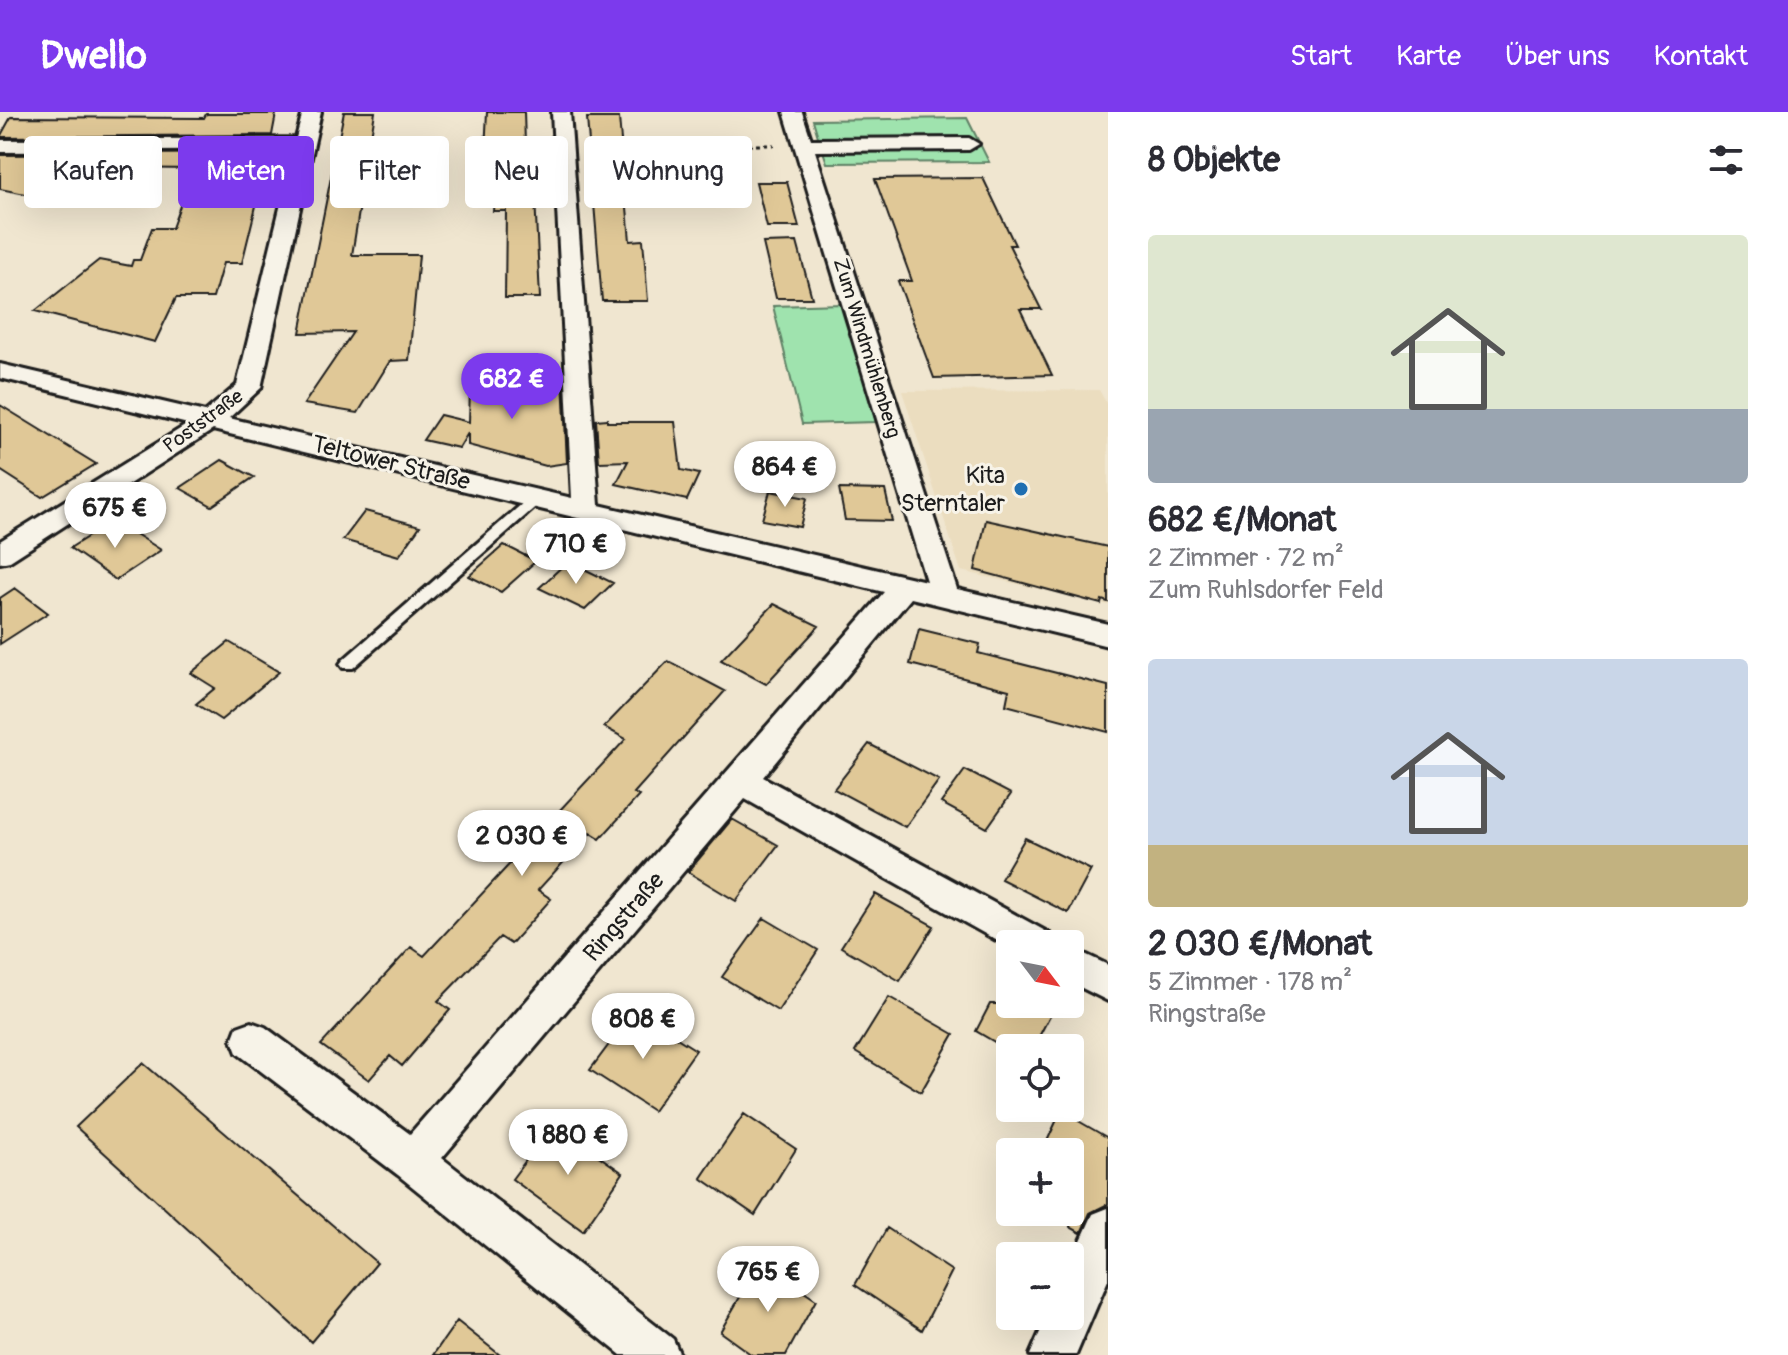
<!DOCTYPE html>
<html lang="de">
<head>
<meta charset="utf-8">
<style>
  :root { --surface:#fff; --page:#f7f7f7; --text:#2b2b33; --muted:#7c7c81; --accent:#7c3aed }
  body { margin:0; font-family:Pangolin,sans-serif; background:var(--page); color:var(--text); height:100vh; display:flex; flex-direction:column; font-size:30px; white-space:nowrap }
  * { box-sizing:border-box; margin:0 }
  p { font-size:26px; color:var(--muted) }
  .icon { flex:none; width:44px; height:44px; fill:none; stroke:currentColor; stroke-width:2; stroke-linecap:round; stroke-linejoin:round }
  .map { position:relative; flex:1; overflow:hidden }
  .drawer { display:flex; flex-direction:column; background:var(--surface); width:680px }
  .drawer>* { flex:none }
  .hud { position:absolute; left:24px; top:24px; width:760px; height:72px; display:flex; gap:16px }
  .needle { width:52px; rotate:122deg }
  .controls { position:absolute; left:996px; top:818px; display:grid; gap:16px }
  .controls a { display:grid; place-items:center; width:88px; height:88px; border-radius:8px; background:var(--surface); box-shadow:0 8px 32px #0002; font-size:40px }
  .price { position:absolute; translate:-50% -68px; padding:0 18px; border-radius:28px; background:#fff; color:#222; font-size:26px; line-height:52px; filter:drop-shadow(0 2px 4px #0008) }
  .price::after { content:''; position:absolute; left:50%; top:48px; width:24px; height:18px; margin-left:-12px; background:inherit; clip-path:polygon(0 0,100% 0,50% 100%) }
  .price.selected { background:var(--accent); color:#fff }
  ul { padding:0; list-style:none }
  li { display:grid; align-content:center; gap:16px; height:424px; padding:0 40px }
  li span { display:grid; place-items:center; height:248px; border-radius:8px; color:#555 }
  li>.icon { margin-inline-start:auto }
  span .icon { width:144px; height:144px; fill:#fffc; stroke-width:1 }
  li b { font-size:34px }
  h2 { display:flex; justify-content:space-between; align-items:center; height:96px; padding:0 40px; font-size:34px }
  .tag { padding:0 28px; border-radius:8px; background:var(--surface); box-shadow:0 8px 32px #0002; font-size:28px; line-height:72px }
  .tag.selected { background:var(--accent); color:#fff }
  header { display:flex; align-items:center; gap:48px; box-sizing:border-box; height:112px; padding:0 40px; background:var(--accent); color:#fff }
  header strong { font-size:38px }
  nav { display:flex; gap:44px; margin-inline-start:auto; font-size:28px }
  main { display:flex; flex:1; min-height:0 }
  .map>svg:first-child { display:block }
</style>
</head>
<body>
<header>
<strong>Dwello</strong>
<nav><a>Start</a><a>Karte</a><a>Über uns</a><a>Kontakt</a></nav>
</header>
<main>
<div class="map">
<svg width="1108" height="1243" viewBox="0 0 1108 1243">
  <rect width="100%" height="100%" fill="#f0e6d0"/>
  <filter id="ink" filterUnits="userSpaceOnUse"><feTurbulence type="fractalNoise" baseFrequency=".0125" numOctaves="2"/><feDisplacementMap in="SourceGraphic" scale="16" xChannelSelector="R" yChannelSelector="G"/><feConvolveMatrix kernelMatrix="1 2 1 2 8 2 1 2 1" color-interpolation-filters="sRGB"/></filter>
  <g filter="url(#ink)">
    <path fill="#ebddbf" d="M1099,278L1108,294V493L961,459L902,279Z"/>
    <path fill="#9fe3ae" stroke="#5e8065" stroke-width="2" d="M967,6L989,50L827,51L823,39L973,37L969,27L819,28L813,8Z
      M842,192L876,310L802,312L773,194Z"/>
    <path fill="#e0c897" stroke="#1c1c1c" stroke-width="2" d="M344,0H375L352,143H419L409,248L390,249L358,301L304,292L353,220L300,221Z
      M487,0H524L526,64H531V85H535L540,186H505L506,99H493L495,78H489L491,58H486L488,39H485Z
      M206,2H276L272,23L0,25L11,5L204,6Z
      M587,6H619L630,129L643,128L648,189H602Z
      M269,41L242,151H223L213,186H176L155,230L35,199L99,148L131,154L133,148H140L152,116H172L193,57L114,56L75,92L0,77V43Z
      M983,66L1015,133H1009L1041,197H1020L1052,263L934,266L898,169H912L875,67Z
      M756,70H787L799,115H767Z
      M797,130L812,186H776L763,131Z
      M563,267L567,351L546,354L468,333V321L459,336L423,328L440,303L469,310L470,276H493V268Z
      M0,293L96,352L42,385L0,358Z
      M607,307V310H675L681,358L699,362L687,388L616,372L628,349L599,350L596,308Z
      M222,348L254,365L212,394L180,376Z
      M839,377L885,378L892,409L845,408Z
      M770,379L807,386L800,415L762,408Z
      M365,399L420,414L399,444L343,428Z
      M114,408L161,438L116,468L70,436Z
      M986,408L1108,435V490L1102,488L1101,492L975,458Z
      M504,433L536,449L501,480L469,464Z
      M568,449L613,471L585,498L539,476Z
      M15,476L48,501L0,532V486Z
      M774,492L819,514L766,572L721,548Z
      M919,517L980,532L978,541L1108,574V620L1006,593L1009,578L910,552Z
      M229,530L279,560L221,608L196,592L215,576L191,561Z
      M668,549L725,579L634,681L639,684L600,727L590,721L538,778L551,787L511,832L500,825L438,889L450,898L402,954L390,944L369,968L321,933L411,835L424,844L626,627L604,615Z
      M869,632L939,668L905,715L834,677Z
      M965,658L1011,682L987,716L941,691Z
      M732,707L778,733L736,789L688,760Z
      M1025,726L1091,758L1068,801L1001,767Z
      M875,782L934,814L900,869L841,835Z
      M764,806L818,838L778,899L722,865Z
      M889,885L954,922L921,980L855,940Z
      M990,892H1056L1033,936H1005L976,919Z
      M634,899L696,938L653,999L590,958Z
      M143,951L377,1151L311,1230L76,1015Z
      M1061,999L1108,1026V1092L1090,1101L1081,1121L1070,1115V1040H1042Z
      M744,1002L796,1037L755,1103L701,1066Z
      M553,1012L623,1061L583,1119L512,1067Z
      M887,1116L952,1159L922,1218L855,1173Z
      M760,1150L816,1188L786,1243H752L720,1220Z
      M457,1209L500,1243H433Z"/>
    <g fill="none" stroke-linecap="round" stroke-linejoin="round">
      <defs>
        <path id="service" d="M536,383L543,387L541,390L353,556H343L340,552L343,548L531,384Z"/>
        <path id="minor" d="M303,0H321L261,276L229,306L572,386L552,0H570L599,393L926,469L784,0H802L811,27L969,26L979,32L969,38L815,39L957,477L1108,512V534L911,486L763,665L1049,821L1054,832H1010V836L745,687L442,1046L673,1227L680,1243H621L398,1063L237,941L232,928L237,915L251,910L265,915L410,1022L884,480L213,318L10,449L0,451V429L188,312L0,266V252L205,300L237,273L294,38L0,40V28L296,26Z
          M1070,835L1108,853V889L1070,870Z
          M1108,1096V1168L1076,1243H1030L1047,1204H1070V1153L1093,1102Z"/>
      </defs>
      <use href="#service" stroke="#1c1c1c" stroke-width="6"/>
      <use href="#minor" stroke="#1c1c1c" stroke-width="6"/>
      <path stroke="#1c1c1c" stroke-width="3" stroke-dasharray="4 4" stroke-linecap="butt" d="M588,34L774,33"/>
      <use href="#service" fill="#f7f3e8" fill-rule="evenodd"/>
      <use href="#minor" fill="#f7f3e8" fill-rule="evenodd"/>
    </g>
  </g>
  <circle fill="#1f6fb2" stroke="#f7f3e8" stroke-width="3" cx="1021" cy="377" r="8"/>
  <g text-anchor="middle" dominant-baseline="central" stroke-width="6" stroke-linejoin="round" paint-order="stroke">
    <g font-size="20" fill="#1c1c1c" stroke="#f7f3e8">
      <text transform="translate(867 236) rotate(73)">Zum Windmühlenberg</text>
      <text transform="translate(203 309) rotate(-36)">Poststraße</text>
    </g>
    <g font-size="24" fill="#1c1c1c" stroke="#f7f3e8">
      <text transform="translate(391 351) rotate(14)">Teltower Straße</text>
      <text transform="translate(624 805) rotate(-49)">Ringstraße</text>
    </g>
    <g font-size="24" fill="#1c1c1c" stroke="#f7f3e8" text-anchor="end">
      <text x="1005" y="363">Kita<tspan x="1005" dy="28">Sterntaler</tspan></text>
    </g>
  </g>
</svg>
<div class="controls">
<a><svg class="needle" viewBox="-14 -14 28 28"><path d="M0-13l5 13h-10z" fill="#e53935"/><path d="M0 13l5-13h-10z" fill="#7c7c81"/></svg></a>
<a><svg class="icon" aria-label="locate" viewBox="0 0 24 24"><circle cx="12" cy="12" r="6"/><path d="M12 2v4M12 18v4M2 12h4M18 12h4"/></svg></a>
<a>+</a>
<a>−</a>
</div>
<b class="price selected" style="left:512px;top:309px">682 €</b>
<b class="price" style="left:785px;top:397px">864 €</b>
<b class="price" style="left:115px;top:438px">675 €</b>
<b class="price" style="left:576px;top:474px">710 €</b>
<b class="price" style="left:522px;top:766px">2 030 €</b>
<b class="price" style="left:643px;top:949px">808 €</b>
<b class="price" style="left:568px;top:1065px">1 880 €</b>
<b class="price" style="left:768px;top:1202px">765 €</b>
<div class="hud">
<a class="tag">Kaufen</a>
<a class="tag selected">Mieten</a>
<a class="tag">Filter</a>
<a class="tag">Neu</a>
<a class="tag">Wohnung</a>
</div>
</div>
<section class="drawer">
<h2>8 Objekte<svg class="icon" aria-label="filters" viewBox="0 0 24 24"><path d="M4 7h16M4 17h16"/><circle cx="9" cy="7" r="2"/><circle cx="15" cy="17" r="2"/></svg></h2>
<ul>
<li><span style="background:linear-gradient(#dfe7d0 70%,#9aa5b1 0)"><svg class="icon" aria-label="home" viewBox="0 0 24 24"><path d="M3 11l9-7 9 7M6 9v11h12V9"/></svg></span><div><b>682 €/Monat</b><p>2 Zimmer · 72 m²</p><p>Zum Ruhlsdorfer Feld</p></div></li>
<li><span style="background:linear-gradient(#c9d6e8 75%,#c2b280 0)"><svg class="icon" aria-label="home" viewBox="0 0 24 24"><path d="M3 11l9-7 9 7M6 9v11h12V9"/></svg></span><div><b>2 030 €/Monat</b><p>5 Zimmer · 178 m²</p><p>Ringstraße</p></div></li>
</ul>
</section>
</main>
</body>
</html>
